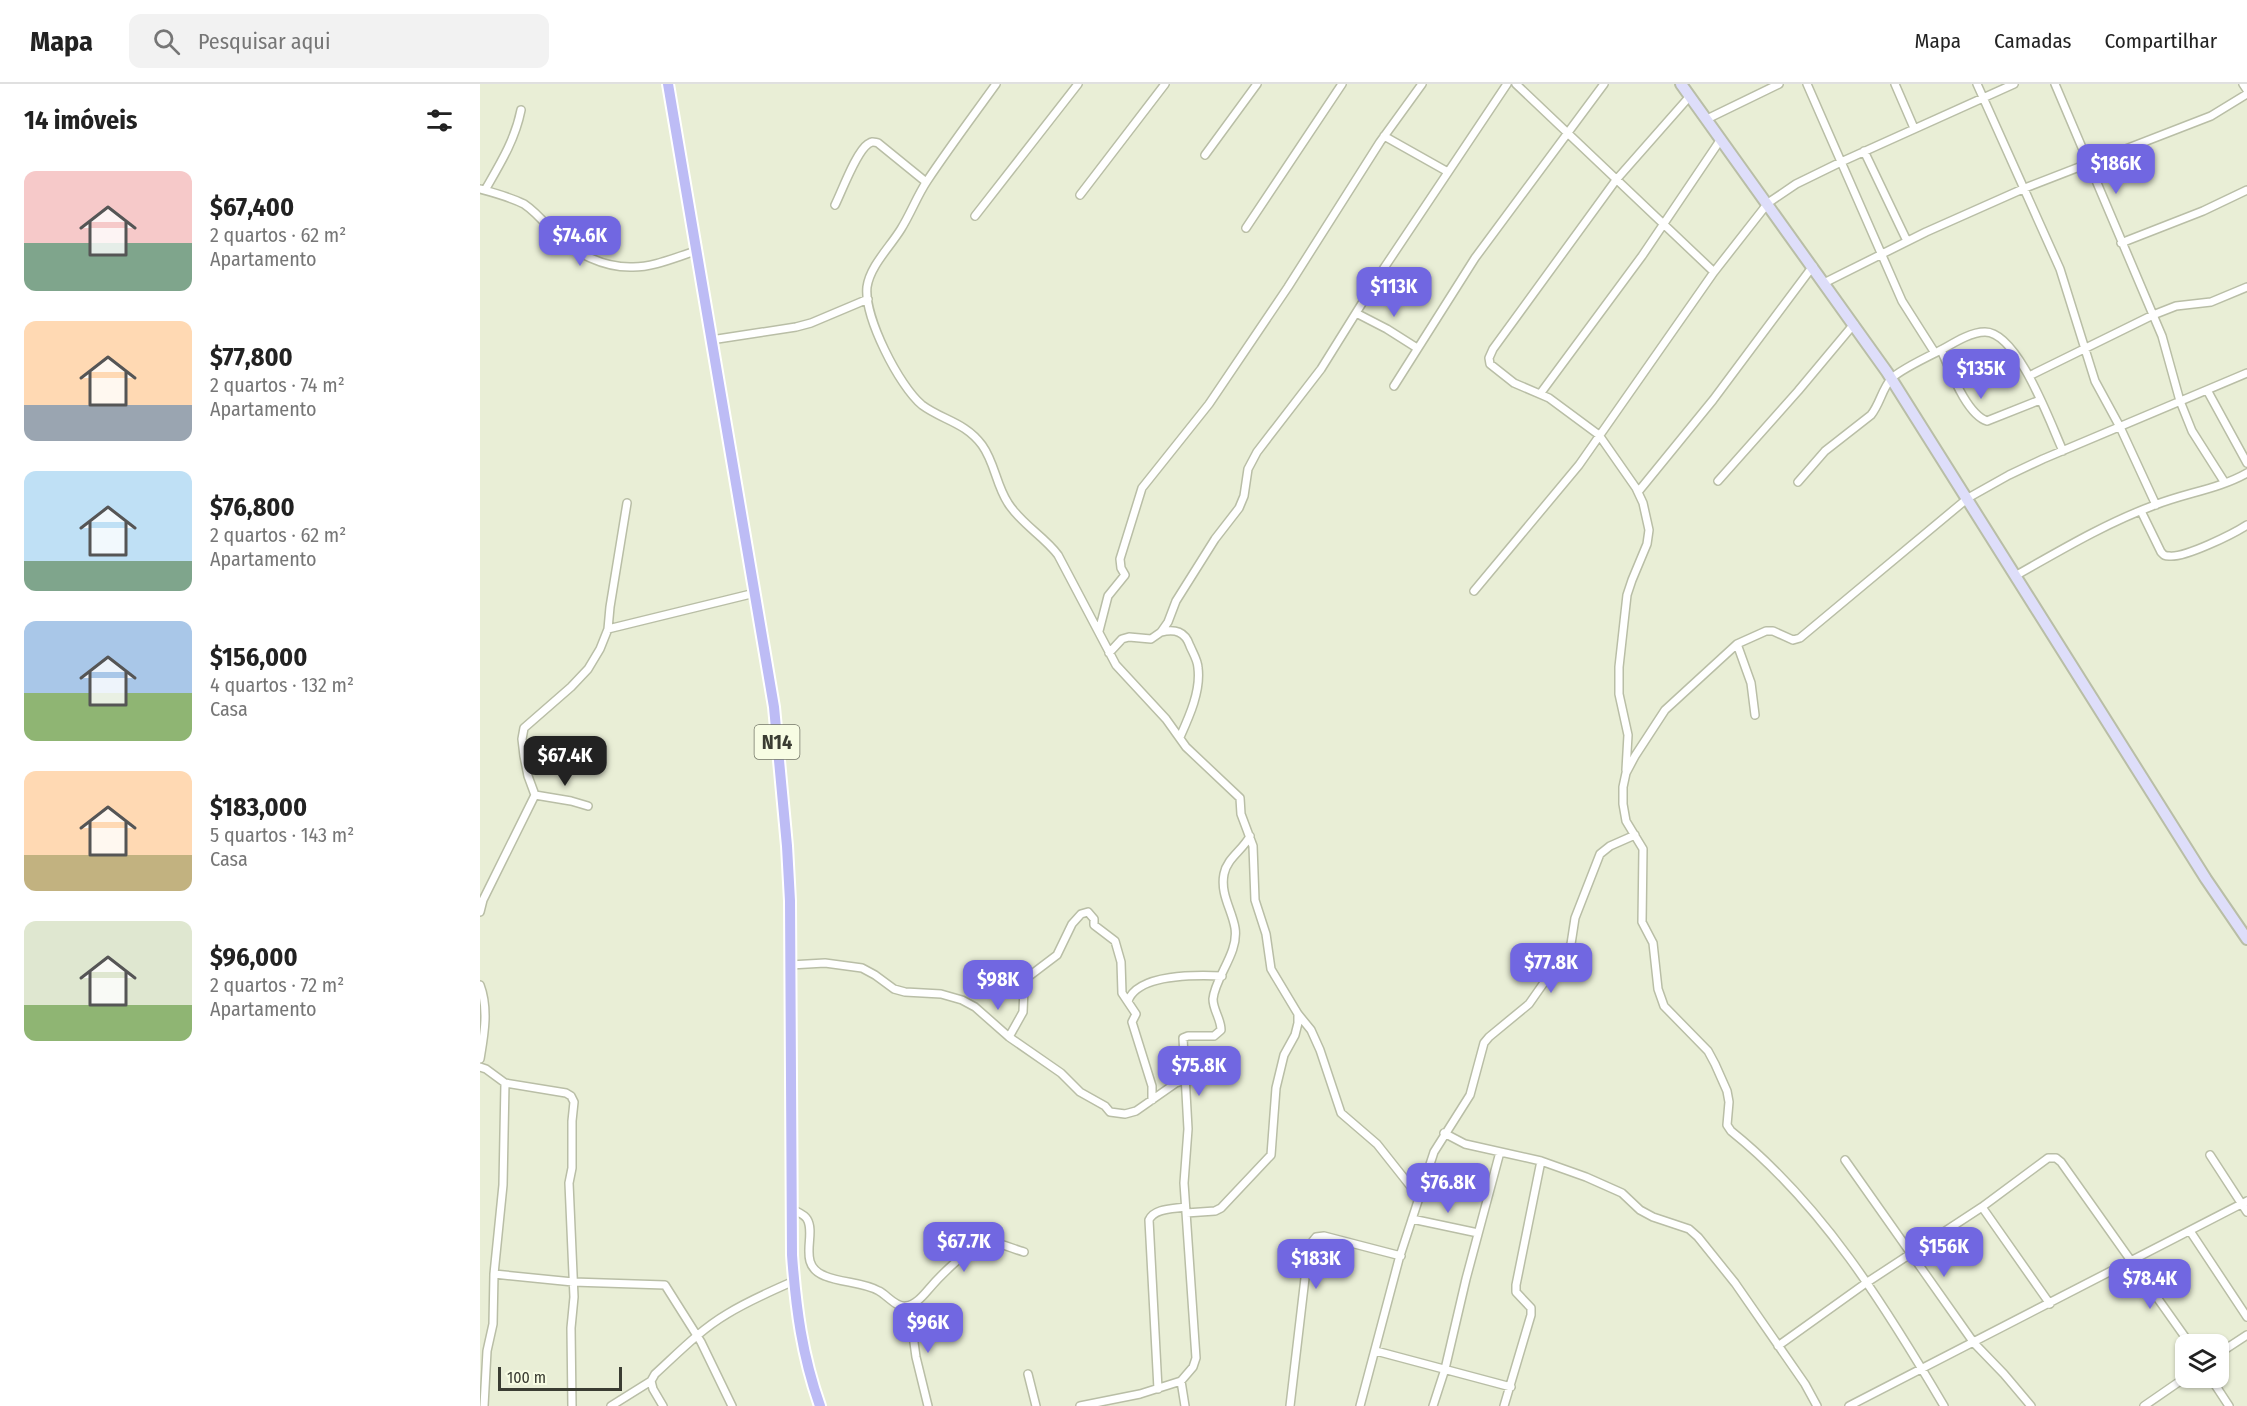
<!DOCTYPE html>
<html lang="pt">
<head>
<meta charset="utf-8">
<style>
  :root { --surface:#fff; --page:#f2f2f2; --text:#222; --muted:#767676; --line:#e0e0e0; --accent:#7167e1 }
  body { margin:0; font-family:"Fira Sans Condensed",sans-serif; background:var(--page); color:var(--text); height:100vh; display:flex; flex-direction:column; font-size:22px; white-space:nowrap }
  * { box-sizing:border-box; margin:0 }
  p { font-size:20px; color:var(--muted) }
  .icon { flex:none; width:33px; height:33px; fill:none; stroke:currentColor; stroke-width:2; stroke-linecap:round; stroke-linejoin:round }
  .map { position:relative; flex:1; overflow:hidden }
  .drawer { display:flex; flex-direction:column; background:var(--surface); width:480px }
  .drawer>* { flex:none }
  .controls { position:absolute; left:1695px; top:1250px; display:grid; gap:12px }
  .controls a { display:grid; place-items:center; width:54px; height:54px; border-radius:12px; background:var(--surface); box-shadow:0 2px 4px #0004; font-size:30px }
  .scale { position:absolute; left:18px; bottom:15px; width:124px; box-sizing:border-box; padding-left:6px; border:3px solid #3a3c32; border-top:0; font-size:16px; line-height:21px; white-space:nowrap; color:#3a3c32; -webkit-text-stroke:4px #f7fce3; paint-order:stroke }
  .price { position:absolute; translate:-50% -51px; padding:0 14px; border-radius:12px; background:var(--accent); color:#fff; font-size:20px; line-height:39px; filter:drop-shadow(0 2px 3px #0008) }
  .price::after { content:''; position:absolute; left:50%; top:36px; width:18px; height:14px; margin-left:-9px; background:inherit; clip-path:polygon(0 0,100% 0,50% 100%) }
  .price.active { background:#222; color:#fff }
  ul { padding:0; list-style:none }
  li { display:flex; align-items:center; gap:18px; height:150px; padding:0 24px }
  li span { display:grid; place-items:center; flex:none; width:168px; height:120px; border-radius:12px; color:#555 }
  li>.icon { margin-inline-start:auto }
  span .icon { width:72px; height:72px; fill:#fffc; stroke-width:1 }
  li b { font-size:26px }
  h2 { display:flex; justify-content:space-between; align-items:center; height:72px; padding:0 24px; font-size:26px }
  header { display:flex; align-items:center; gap:36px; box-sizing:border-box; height:84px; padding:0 30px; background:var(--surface); border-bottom:2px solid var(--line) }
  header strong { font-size:28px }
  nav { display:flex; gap:33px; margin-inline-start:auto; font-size:21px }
  .search { width:420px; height:54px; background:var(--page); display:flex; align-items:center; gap:15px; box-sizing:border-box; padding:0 21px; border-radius:12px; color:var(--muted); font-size:22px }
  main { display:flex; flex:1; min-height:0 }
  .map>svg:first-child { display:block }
</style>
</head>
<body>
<header>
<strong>Mapa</strong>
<div class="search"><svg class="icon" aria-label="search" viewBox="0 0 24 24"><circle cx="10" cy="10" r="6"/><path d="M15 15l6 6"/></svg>Pesquisar aqui</div>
<nav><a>Mapa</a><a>Camadas</a><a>Compartilhar</a></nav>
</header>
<main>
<section class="drawer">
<h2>14 imóveis<svg class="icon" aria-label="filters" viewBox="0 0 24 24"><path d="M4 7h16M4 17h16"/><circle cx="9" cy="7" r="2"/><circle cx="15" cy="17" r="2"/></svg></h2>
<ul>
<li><span style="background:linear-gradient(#f6c9c9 60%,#7fa58c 0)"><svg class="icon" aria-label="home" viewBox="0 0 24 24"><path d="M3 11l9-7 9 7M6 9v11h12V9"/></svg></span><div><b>$67,400</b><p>2 quartos · 62 m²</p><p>Apartamento</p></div></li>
<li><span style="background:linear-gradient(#ffd9b3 70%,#9aa5b1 0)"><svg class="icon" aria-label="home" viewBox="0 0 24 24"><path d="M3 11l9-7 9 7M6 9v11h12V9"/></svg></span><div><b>$77,800</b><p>2 quartos · 74 m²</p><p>Apartamento</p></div></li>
<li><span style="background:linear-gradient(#bfe0f5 75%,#7fa58c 0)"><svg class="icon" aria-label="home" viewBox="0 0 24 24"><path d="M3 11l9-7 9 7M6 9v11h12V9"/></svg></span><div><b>$76,800</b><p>2 quartos · 62 m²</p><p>Apartamento</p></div></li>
<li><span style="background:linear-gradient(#a9c7e8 60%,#8fb573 0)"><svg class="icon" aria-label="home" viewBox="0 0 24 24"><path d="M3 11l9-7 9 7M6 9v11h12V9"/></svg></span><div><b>$156,000</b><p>4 quartos · 132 m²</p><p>Casa</p></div></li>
<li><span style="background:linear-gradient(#ffd9b3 70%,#c2b280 0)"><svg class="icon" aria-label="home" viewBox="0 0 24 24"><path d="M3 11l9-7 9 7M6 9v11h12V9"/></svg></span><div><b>$183,000</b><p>5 quartos · 143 m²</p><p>Casa</p></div></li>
<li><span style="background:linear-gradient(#dfe7d0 70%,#8fb573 0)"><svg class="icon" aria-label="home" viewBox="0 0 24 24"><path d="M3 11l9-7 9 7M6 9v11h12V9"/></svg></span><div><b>$96,000</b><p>2 quartos · 72 m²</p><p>Apartamento</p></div></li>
</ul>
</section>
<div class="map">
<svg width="1767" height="1322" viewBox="0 0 1767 1322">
  <rect width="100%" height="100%" fill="#e9eed6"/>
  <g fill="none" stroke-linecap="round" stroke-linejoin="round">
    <defs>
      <path id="street" d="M516,0C493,32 469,64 447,97C437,112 431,129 421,145C410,163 390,182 387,203C384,233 419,302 442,321C462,336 485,338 502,361C515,379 516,401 528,419C541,440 564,452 578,471L636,581L686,635L706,663L760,714L761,730L773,762L775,816L786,850L791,885L818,930L831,946L840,966L861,1029L897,1060L939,1113
        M1036,0L1234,188
        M1327,0L1422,217L1455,269
        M1415,0L1434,44
        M1497,0L1580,185L1615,297L1640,343L1676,421
        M1575,0L1682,252L1700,317L1712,347L1745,399
        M1763,0L1767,6
        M1227,35L1299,0
        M904,52L968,88
        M1384,67L1427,157
        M725,71L777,0
        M0,105C15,109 30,113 44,120C56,128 64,138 74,149C94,169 124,184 153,183C174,183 196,173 216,167
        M5,106C20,80 35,56 41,26
        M600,111L685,0
        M355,121C362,107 376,68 388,60C393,57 393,58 398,59L446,98
        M495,132L598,0
        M766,144L862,0
        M1641,159L1723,127L1767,106
        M1344,199L1446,148L1545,104L1731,32L1767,10
        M876,229L907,245L937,264
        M231,256L316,243L331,239L388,215
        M1461,266C1470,285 1486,330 1507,337L1560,316
        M1549,292L1673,231L1696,222L1731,218L1767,203
        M914,302L995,174L1124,0
        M1727,306L1767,379
        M1060,310L1162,172L1241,55
        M1238,397L1318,307L1374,240
        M1318,398L1345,367L1391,331C1400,320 1402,305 1411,295C1419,286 1451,271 1463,265C1475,258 1491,248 1505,248C1538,248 1571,341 1583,367
        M1158,408L1233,316L1333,182
        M1661,427L1681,468C1684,471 1684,472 1689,472C1705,474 1753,450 1767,441
        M1535,492C1581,466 1626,439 1675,421C1705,409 1739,405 1767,389
        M994,507L1099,381L1234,188L1288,119L1316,100L1361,78L1534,0
        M128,545L275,509
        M619,547L628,512L645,491L641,484L640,475L662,404L729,320L808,203L900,58L942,0
        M681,548C695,545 705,547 710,562C713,569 718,577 718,584C721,607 709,633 700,653
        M1257,560L1271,599L1275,631
        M629,569L642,555L649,553L671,555L681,548L688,538L696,517L735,455L759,424L764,412L768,385L777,368L841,285L904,184L1027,0
        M1146,686L1148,651L1139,610V583L1147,511L1152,496L1167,460L1169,446L1163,419L1156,404L1119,351L1069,314L1034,299L1010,280L1009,274L1013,265L1136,96L1210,12
        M55,711L91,717L108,722
        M0,828L3,816L55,711L48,692L44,672L42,655L44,644L91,603L108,585L120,565L128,545L130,523L147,419
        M310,881L345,879L382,884L395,891L414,905L425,908L461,910L482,916L495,923L529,953L581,989L600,1008L625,1022L630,1028L645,1030L656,1027L696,999L705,996
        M0,901C9,925 4,951 0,975
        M648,917C658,889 718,891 742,892
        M529,953L543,928L544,904L548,893L577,871L592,840L601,830L608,828L614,835V841L635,857L641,878L642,909L656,930L652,938L672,1002V1016
        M0,983L6,985L25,999L86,1009L91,1012L94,1018L92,1037V1084L89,1099L94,1213L91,1244L92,1322
        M964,1049L985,1060L1061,1077L1106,1093L1142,1109L1160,1126L1173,1133L1209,1145L1218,1153L1255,1199L1325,1300L1337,1322
        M1730,1071L1767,1128
        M1365,1076L1494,1259L1524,1290L1551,1322
        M1502,1123L1570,1220
        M312,1125C317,1128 324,1130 327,1135C337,1151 316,1181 345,1192C362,1199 383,1198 399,1207C407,1211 416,1224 426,1222C435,1221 442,1213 448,1206C458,1194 493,1158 508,1158C519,1158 533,1165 544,1168
        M706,1129L735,1127L741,1124L791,1071L796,1004L804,971L815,951L818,939V930
        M932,1135L998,1149
        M1710,1147L1767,1233
        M14,1190L93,1198L185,1201L221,1258L252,1322
        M429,1222L436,1273L448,1322
        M1298,1262L1386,1199L1502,1123L1568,1074H1576L1581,1078L1710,1260
        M896,1267L1031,1303
        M1738,1270L1767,1251
        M548,1290L556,1322
        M1730,1293L1749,1322
        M701,1297L705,1322
        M678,1305L669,1136C674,1124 694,1125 705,1123
        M4,1322L7,1267L13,1240L14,1190L23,1101L25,999
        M131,1322L171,1297
        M183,1322L173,1305L171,1297L175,1290C198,1269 220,1246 247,1230C268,1217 291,1207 314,1197
        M600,1322L660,1310L701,1297L713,1283L716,1274L704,1099L708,1045L703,954L708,952H734L741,946C741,935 733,926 733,915C735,893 759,869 755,844C752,826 740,810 744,790C747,774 763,766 770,752
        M810,1322L827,1177L832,1158L836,1153L844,1152L921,1172
        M880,1322L919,1175L954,1068L990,1011L1004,959L1009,953L1049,920L1091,860L1095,834L1120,770L1130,762L1155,751
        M953,1322L965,1285L986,1195L1020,1068
        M1024,1322L1051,1231V1224L1036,1208V1201L1061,1077
        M1369,1322L1767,1117
        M1464,1322C1405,1222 1342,1120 1251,1047L1247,1041L1249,1018L1247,1007L1235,980L1228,967L1184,922L1178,905L1173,859L1162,838L1163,765L1146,737L1143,720V703L1146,689L1155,672L1185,626L1257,560L1286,547H1293L1313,556L1320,554L1488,414L1529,391L1563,375L1767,289
        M1664,1322L1706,1293"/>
      <path id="secondary" d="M1201,0L1407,288L1726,795L1767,855"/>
      <path id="primary" d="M188,0L294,623L307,762L310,817L312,1171C316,1225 322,1271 340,1322"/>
    </defs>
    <use href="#street" stroke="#b9bea6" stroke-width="10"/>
    <use href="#secondary" stroke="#b9bea6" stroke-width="14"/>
    <use href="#primary" stroke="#fff" stroke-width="14"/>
    <use href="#street" stroke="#fff" stroke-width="7"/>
    <use href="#secondary" stroke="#dedefa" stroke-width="10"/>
    <use href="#primary" stroke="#bdbcf5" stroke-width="10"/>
  </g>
  <g text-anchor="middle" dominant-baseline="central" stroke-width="6" stroke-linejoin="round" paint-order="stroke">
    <rect fill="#f7fce3" stroke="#737667" stroke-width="1.5" x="274.5" y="641" width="45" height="34" rx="4.5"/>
    <g font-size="20" font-weight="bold" fill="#3a3c32">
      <text x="297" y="658">N14</text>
    </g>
  </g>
</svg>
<div class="controls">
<a><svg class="icon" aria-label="layers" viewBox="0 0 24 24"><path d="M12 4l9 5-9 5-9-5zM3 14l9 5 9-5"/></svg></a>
</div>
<div class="scale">100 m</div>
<b class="price" style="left:1636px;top:111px">$186K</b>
<b class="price" style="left:100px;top:183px">$74.6K</b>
<b class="price" style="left:914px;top:234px">$113K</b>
<b class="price" style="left:1501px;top:316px">$135K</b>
<b class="price active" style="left:85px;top:703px">$67.4K</b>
<b class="price" style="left:1071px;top:910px">$77.8K</b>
<b class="price" style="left:518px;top:927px">$98K</b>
<b class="price" style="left:719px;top:1013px">$75.8K</b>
<b class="price" style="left:968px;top:1130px">$76.8K</b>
<b class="price" style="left:484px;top:1189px">$67.7K</b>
<b class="price" style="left:1464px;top:1194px">$156K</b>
<b class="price" style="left:836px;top:1206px">$183K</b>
<b class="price" style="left:1670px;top:1226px">$78.4K</b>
<b class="price" style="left:448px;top:1270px">$96K</b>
</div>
</main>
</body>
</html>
